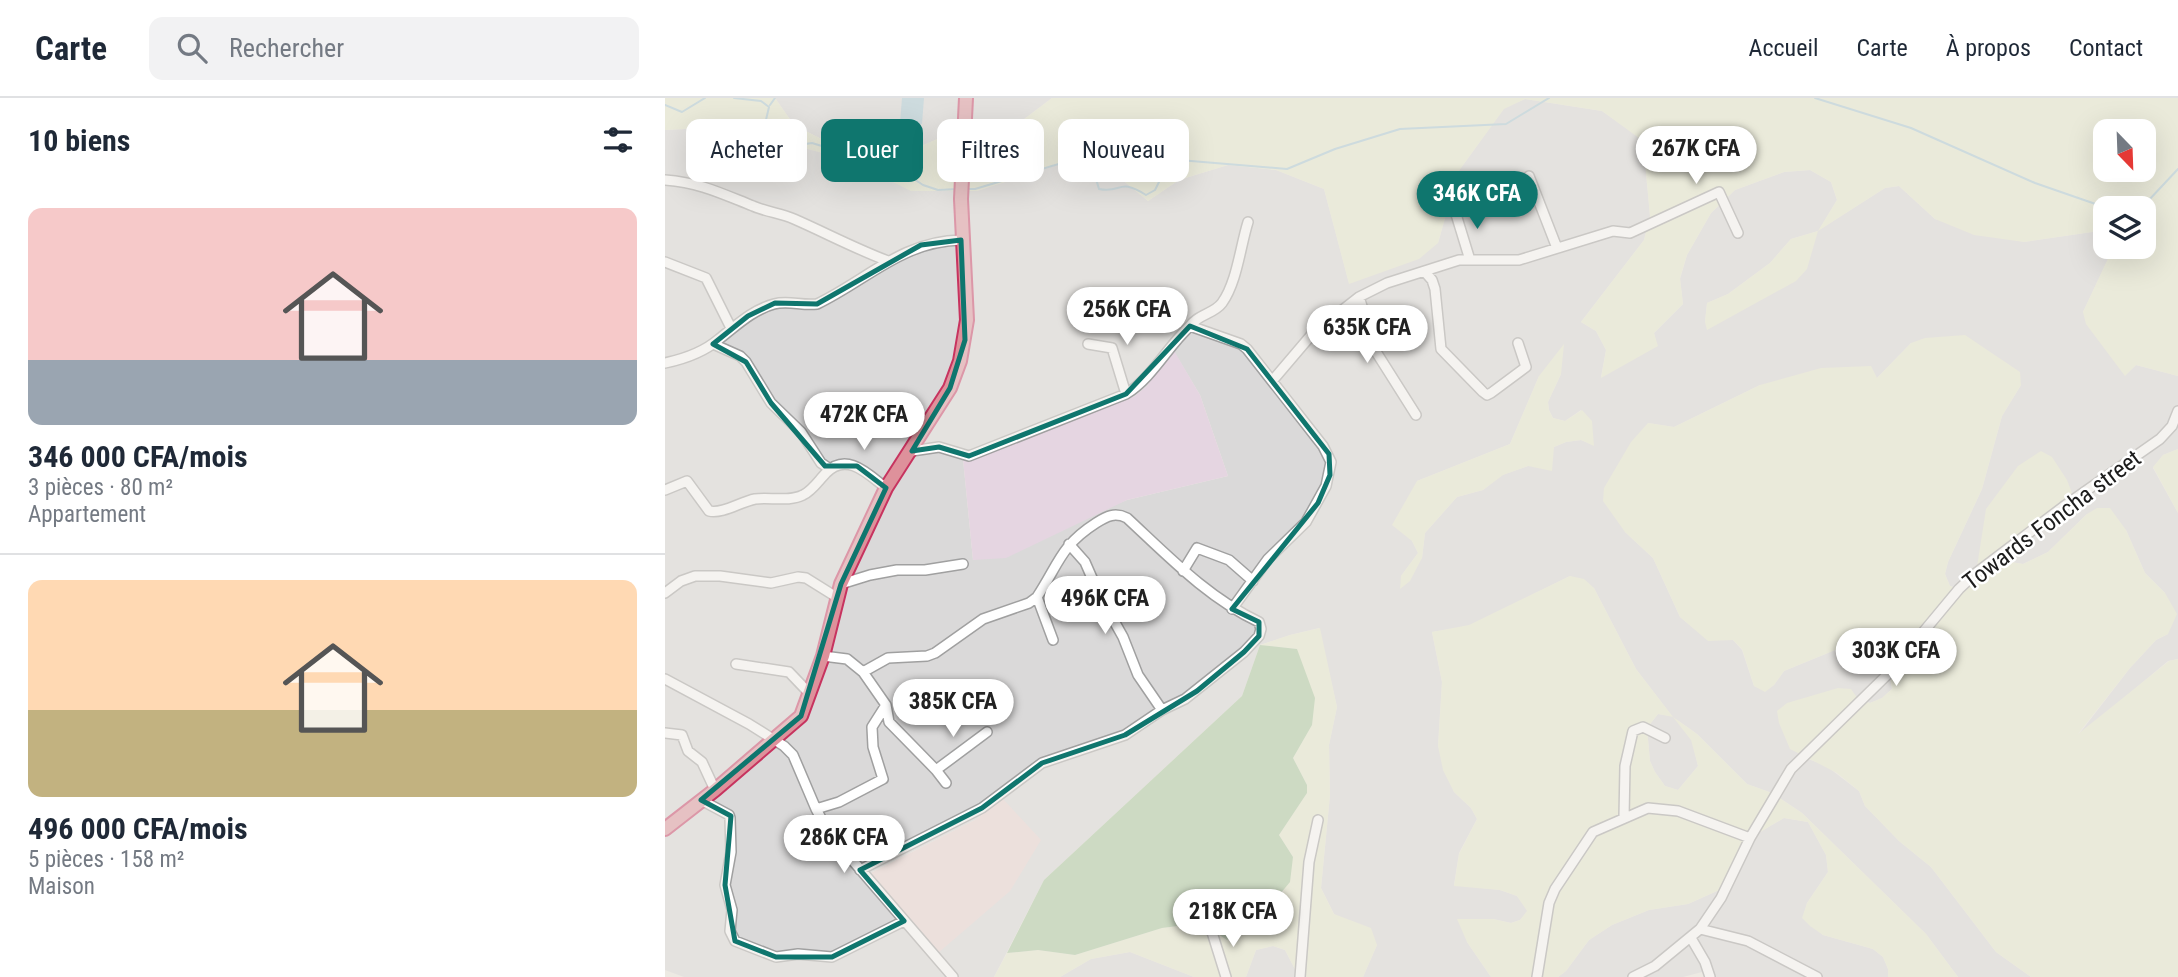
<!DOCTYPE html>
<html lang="fr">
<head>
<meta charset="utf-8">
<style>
  :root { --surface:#fff; --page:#f2f2f3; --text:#1f2937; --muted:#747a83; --line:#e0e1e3; --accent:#0f766e }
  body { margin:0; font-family:"Roboto Condensed",sans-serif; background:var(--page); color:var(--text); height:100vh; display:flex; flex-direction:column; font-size:26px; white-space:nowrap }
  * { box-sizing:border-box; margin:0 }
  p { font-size:23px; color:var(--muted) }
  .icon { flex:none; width:38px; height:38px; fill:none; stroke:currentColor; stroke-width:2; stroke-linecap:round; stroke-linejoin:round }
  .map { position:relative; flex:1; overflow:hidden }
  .sheet { display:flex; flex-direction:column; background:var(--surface); width:665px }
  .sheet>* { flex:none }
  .banner { position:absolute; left:21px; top:21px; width:665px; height:63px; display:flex; gap:14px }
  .needle { width:46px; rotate:157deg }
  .buttons { position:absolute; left:1428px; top:21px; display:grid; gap:14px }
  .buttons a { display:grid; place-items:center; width:63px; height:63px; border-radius:14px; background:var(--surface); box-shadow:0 7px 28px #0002; font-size:35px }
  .price { position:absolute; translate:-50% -60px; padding:0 16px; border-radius:24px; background:#fff; color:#222; font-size:23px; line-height:46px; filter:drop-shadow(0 2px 4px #0008) }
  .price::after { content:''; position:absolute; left:50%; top:42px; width:21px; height:16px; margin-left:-10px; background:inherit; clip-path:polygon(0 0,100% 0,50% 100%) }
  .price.on { background:var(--accent); color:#fff }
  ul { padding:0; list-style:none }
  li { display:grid; align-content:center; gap:14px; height:371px; padding:0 28px }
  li+li { border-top:2px solid var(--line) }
  li span { display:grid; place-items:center; height:217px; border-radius:14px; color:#555 }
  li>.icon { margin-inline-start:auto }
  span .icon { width:126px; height:126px; fill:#fffc; stroke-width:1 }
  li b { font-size:30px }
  h2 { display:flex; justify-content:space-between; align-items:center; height:84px; padding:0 28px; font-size:30px }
  .chip { padding:0 24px; border-radius:14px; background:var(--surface); box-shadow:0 7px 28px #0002; font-size:24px; line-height:63px }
  .chip.on { background:var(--accent); color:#fff }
  header { display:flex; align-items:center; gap:42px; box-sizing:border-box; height:98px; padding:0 35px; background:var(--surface); border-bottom:2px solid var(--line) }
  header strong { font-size:33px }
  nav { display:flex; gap:38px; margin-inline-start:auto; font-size:24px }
  .search { width:490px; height:63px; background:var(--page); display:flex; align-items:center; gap:18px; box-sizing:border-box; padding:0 24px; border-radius:14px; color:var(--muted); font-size:26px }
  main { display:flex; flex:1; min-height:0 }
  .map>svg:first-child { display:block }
</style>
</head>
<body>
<header>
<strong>Carte</strong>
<div class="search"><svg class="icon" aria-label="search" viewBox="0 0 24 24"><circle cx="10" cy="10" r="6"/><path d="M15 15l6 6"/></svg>Rechercher</div>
<nav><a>Accueil</a><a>Carte</a><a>À propos</a><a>Contact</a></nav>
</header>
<main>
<section class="sheet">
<h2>10 biens<svg class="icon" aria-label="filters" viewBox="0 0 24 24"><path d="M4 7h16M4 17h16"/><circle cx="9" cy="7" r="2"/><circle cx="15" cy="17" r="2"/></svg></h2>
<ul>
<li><span style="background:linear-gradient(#f6c9c9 70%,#9aa5b1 0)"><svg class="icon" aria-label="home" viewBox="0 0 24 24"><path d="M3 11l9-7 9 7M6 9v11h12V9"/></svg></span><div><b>346 000 CFA/mois</b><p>3 pièces · 80 m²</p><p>Appartement</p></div></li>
<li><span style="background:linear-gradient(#ffd9b3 60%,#c2b280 0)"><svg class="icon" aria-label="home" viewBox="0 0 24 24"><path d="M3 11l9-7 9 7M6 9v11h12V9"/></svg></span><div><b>496 000 CFA/mois</b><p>5 pièces · 158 m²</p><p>Maison</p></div></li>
</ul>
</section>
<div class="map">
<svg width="1513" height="879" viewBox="0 0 1513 879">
  <rect width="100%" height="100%" fill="#edeae3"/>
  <path fill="#dad9d9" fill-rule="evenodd" d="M110,0H387L350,28L297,30L236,57L176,51L129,27Z
    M860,1L937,13L978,42L985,118L979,142L916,224L931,233L941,252L936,279L992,248L989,235L1018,206L1015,181L1022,157L1046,115L1070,92L1119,74L1145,72L1166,84L1172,102L1154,132L1220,90L1234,88L1270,121L1359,144L1434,133L1440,137V149H1446L1447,153L1418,214L1460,277L1471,267L1513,278V351L1498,357L1488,370L1513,415V561L1503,563L1411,640L1465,570L1491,542L1503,536L1500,495L1480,475L1461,432L1422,416L1383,454L1358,466L1346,464L1345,452L1311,475L1294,491L1285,488L1280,476L1283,464L1317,391L1337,318L1356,287L1246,245L1212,280L1095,287L1009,329L983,325L960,434L988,460L1015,519L1043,542H1068L1077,552L1089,588L1100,593L1109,587L1119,573L1180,548L1206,543L1215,551L1222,562L1227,591L1217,600L1205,605L1193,601L1137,659L1160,667L1194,693L1200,708L1208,716L1234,743L1266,769L1331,854L1366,879H1293L1261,836L1137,715L1107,695L1082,686L1032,636L1011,621L1027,642L1033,668L1013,692L1000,688L990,674L985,663L982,630L993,616L1007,618L971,571L929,490L905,478L804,528L767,534L777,584L773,648L789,694L806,710L812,721L794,755L789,787L835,792L852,798L863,813L855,822L846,825L828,821L802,844L826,879H698L712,847L669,816L656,790L665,697L664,647L672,609L654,530L625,537L595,547L577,598L379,782L329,879H19L0,872V32L60,29L184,62L247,93H312L426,56L483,103L514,82L563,67L611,72L659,91L684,185L773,145L793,74L839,10ZM1153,133L1040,224L1042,205L1063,196L1105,165L1126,141ZM508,252L535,297L563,378L462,402L308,462L298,361L315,359L470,298L482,288ZM896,276L883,304L884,312L888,320L900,323L916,312L928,347L916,342L901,344L889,349L863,368L837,377L818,392L792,399L760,435L757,460L736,478L753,455L747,443L752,383L845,346L874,278ZM338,701L273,854L207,774L310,722Z
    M1119,720L1143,724L1161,757L1163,774L1142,805L1138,820L1158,837L1208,851L1218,859L1223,871V879H1048L1037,874L1018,879H893L901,873L924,842L947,827L984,812L1023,806L1061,789L1085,740Z
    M608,848L620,852L634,879H581L591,852Z
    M465,854L529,879H395L426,861Z"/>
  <path fill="#ecd5d3" d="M338,701L376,742L345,793L273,855L206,775L310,722Z"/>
  <path fill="#e5d5e1" d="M508,251L535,297L563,378L462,402L341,460L308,462L298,361L316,359L470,298L482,288Z"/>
  <path fill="#e7eacf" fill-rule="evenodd" d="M0,0H110L129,27L176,51L236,57L297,30L350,28L387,0H1513V278L1471,267L1460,278L1421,226L1418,214L1446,154V149H1479V110H1440V137L1434,133L1359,144L1309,137L1270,121L1234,88L1220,90L1153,133L1142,171L1131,183L1042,232L1040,224L1042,205L1063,196L1105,165L1126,141L1153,133L1172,102L1166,84L1145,72L1119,74L1070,92L1046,115L1022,157L1015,180L1018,206L989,235L993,248L936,280L941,252L931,233L916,224L979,142L985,118L978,43L937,13L860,1L839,11L793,74L773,145L754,161L684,186L659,91L611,72L563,67L514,82L483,103L426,56L312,93H246L184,62L60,29L0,32ZM1440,33H1479V72H1440Z
    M1300,237L1355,274L1356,287L1337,318L1317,391L1283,464L1280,476L1285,488L1294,491L1311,475L1321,411L1353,368L1376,353L1387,359L1402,382L1407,395L1405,407L1345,452L1346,464L1358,466L1383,454L1422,416L1432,410H1445L1461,432L1480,475L1500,495L1512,516L1503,536L1491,542L1465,570L1413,636L1504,563L1513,561V879H1366L1331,854L1266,769L1234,743L1200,708L1194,693L1172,675L1125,651L1114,625L1112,613L1122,605L1173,590L1186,591L1193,601L1205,605L1217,600L1227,591L1222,562L1215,551L1206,543L1180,548L1119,573L1109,587L1100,594L1089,588L1077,551L1068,542L1043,543L1015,519L988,460L960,434L938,403L939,390L966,344L983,325L1009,329L1095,287L1156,270L1206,268L1212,280L1246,245L1260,240Z
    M899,246L896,276L883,304L884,312L888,320L900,323L917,312L927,323L929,348L916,342L901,344L889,349L887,373L863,368L838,377L818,392L792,399L760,435L757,460L745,483L735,491L736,478L753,455L747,443L727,427L752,383L845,346L874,278Z
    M1513,351V415L1488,369L1498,357Z
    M905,478L919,481L929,490L971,571L1008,619L1032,636L1082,686L1107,695L1137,715L1261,836L1293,879H1223V871L1218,859L1208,851L1158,837L1145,828L1137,820L1142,805L1163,774L1161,757L1143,724L1119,720L1085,740L1061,789L1023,806L984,812L947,827L924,842L901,873L893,879H826L802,844L792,821H828L846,825L855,822L862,813L852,798L835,792L789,788L794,756L812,721L806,710L789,694L778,672L773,648L777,584L767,534L804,527ZM993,616L1008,619L1026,642L1033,668L1013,692L1000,688L990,674L985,663L982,630Z
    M655,530L672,609L664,647L665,697L656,790L669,816L706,830L712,847L698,879H634L620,852L608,848L591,852L581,879H529L465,854L426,861L395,879H329L342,855L373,852L410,857L497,830L536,825L562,842L585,832L618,794L628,759L614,737L642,695V687L628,660L647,627L632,551L595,547L625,537Z"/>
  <path fill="#a6c89b" d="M595,547L632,551L650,600L647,627L628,660L642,687V695L614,737L628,759L625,784L585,832L562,842L536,825L497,830L410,857L373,852L342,855L379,782L577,598Z"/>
  <path fill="#a7c9d7" d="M237,0H259L257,26L235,25Z"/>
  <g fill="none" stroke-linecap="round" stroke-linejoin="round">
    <path stroke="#a7c9d7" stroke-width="2" d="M69,0L96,3L104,9L100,26L101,36L134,47L147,45L183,56L206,71L246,79L258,87L273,92L293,91
      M1150,0L1246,30L1370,85L1442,110
      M0,7L17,14L40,0
      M105,7L110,0
      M302,91H310L417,59L426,60L432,67L431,81L434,91C457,96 453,79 481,97L490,92L499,74L514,62L622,71L670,51L735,31L841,26L884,0
      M1472,110L1483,103L1513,71"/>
    <defs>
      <path id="minor" d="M864,78L892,150
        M0,82C36,85 55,95 88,108C101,114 116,115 129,121C161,135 191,151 223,163
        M790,113L805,162
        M0,164L41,180L66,230
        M760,174L767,182L770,191L776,251L818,294L822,297L826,295L861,269L853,245
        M694,199L705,233L708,249L751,317
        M525,228C533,216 549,216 557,205C572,184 575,150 583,124
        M48,246L75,258L81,264L106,305L136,334L156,365L165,371
        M423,246L447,250L461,296
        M0,265C19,261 39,254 54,241C71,228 87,212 109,206C123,202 137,208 152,206C202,182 237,143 296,142
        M608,282L648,235L694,199L722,185L794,162H854L948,133L965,135L1054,94L1073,135
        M247,353L274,349L304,358L461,296C488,279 502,249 525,228L576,246L582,251L658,348L666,364L661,388L641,424L603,461L567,511
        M0,392L22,383L44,413C58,416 75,404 90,401C104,399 125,404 138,397C147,393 154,382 161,375C182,353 204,377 221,390
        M404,446L420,464L434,496L458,539L473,577L497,612
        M518,473L532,450L564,462L588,483
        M176,486L205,477L232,472H260L298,466
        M0,495L16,483L30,478H55L106,485L133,479L141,480L173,500
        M372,499L388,542
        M158,558L182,561L198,574L221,607L224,624L271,672L281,685
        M71,566L124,574L145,596
        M0,581L84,626L119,648L128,657L151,711L164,735L288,879
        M0,635L17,637L23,653L37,664L50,692
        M271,672L322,634
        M36,702L64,717L65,720L66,754L60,787L67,812L65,833L70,843L111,859L133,856L167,859L239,823
        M151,711L174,704L218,681L208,649L207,629L221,607
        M959,719L960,668L968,633L978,629L1000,640
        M195,772L317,710L377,665L460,637L497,612L520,601L579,554L594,538L596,531L594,524C543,500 503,458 462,420C450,414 442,418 431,425C395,448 394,466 372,499L364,505L318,521L270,555L262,558L223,560L198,574
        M546,831L561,879
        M1035,831L1083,843L1152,879
        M1026,840L1040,864L1045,879
        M635,879L644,764L653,722
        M872,879L884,805L890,791L928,734L983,710L1013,713L1085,740
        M968,879L990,868L1035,831L1056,800L1085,740L1126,671L1225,574L1294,491L1311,475L1398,409L1495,341L1507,328L1513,313"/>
      <path id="highway" d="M0,731L50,692L136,618L158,558L176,486L221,390L285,290L295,263L302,222L296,101L301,0"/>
    </defs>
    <use href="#minor" stroke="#a0a0a0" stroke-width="12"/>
    <use href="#highway" stroke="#c7335f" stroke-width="16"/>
    <use href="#minor" stroke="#fff" stroke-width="9"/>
    <use href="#highway" stroke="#de919b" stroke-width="12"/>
  </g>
  <path d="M0 0H1513V879H0ZM296,142L300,242L285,290L247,353L274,349L304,358L461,296L525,228L582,251L664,356L665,377L653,405L567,511L594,524V538L579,554L532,593L460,637L377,665L317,710L195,772L239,823L167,859H111L70,843L60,787L66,718L36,702L136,618L176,486L221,390L192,368H160L106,305L81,264L48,246L83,218L110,205L152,206L256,147Z" fill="#edeae3" fill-opacity=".55" fill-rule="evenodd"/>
  <path fill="none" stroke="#0f766e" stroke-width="5" stroke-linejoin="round" d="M296,142L300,242L285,290L247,353L274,349L304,358L461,296L525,228L582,251L664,356L665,377L653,405L567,511L594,524V538L579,554L532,593L460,637L377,665L317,710L195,772L239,823L167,859H111L70,843L60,787L66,718L36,702L136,618L176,486L221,390L192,368H160L106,305L81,264L48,246L83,218L110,205L152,206L256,147Z"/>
  <g text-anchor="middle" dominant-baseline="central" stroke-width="5" stroke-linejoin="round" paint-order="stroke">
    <g font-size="24" fill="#1c1c1c" stroke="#fff">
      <text transform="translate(1387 422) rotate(-37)">Towards Foncha street</text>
    </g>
  </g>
</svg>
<div class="buttons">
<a><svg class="needle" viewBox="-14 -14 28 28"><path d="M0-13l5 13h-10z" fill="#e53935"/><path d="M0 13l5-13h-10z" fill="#747a83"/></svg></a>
<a><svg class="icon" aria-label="layers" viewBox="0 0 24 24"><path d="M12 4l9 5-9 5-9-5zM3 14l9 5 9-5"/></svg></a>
</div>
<b class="price" style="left:1031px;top:88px">267K CFA</b>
<b class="price on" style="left:812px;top:133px">346K CFA</b>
<b class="price" style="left:462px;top:249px">256K CFA</b>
<b class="price" style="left:702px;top:267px">635K CFA</b>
<b class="price" style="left:199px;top:354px">472K CFA</b>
<b class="price" style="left:440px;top:538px">496K CFA</b>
<b class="price" style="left:1231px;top:590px">303K CFA</b>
<b class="price" style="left:288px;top:641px">385K CFA</b>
<b class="price" style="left:179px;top:777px">286K CFA</b>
<b class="price" style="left:568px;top:851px">218K CFA</b>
<div class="banner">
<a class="chip">Acheter</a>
<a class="chip on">Louer</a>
<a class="chip">Filtres</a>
<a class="chip">Nouveau</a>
</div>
</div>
</main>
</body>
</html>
